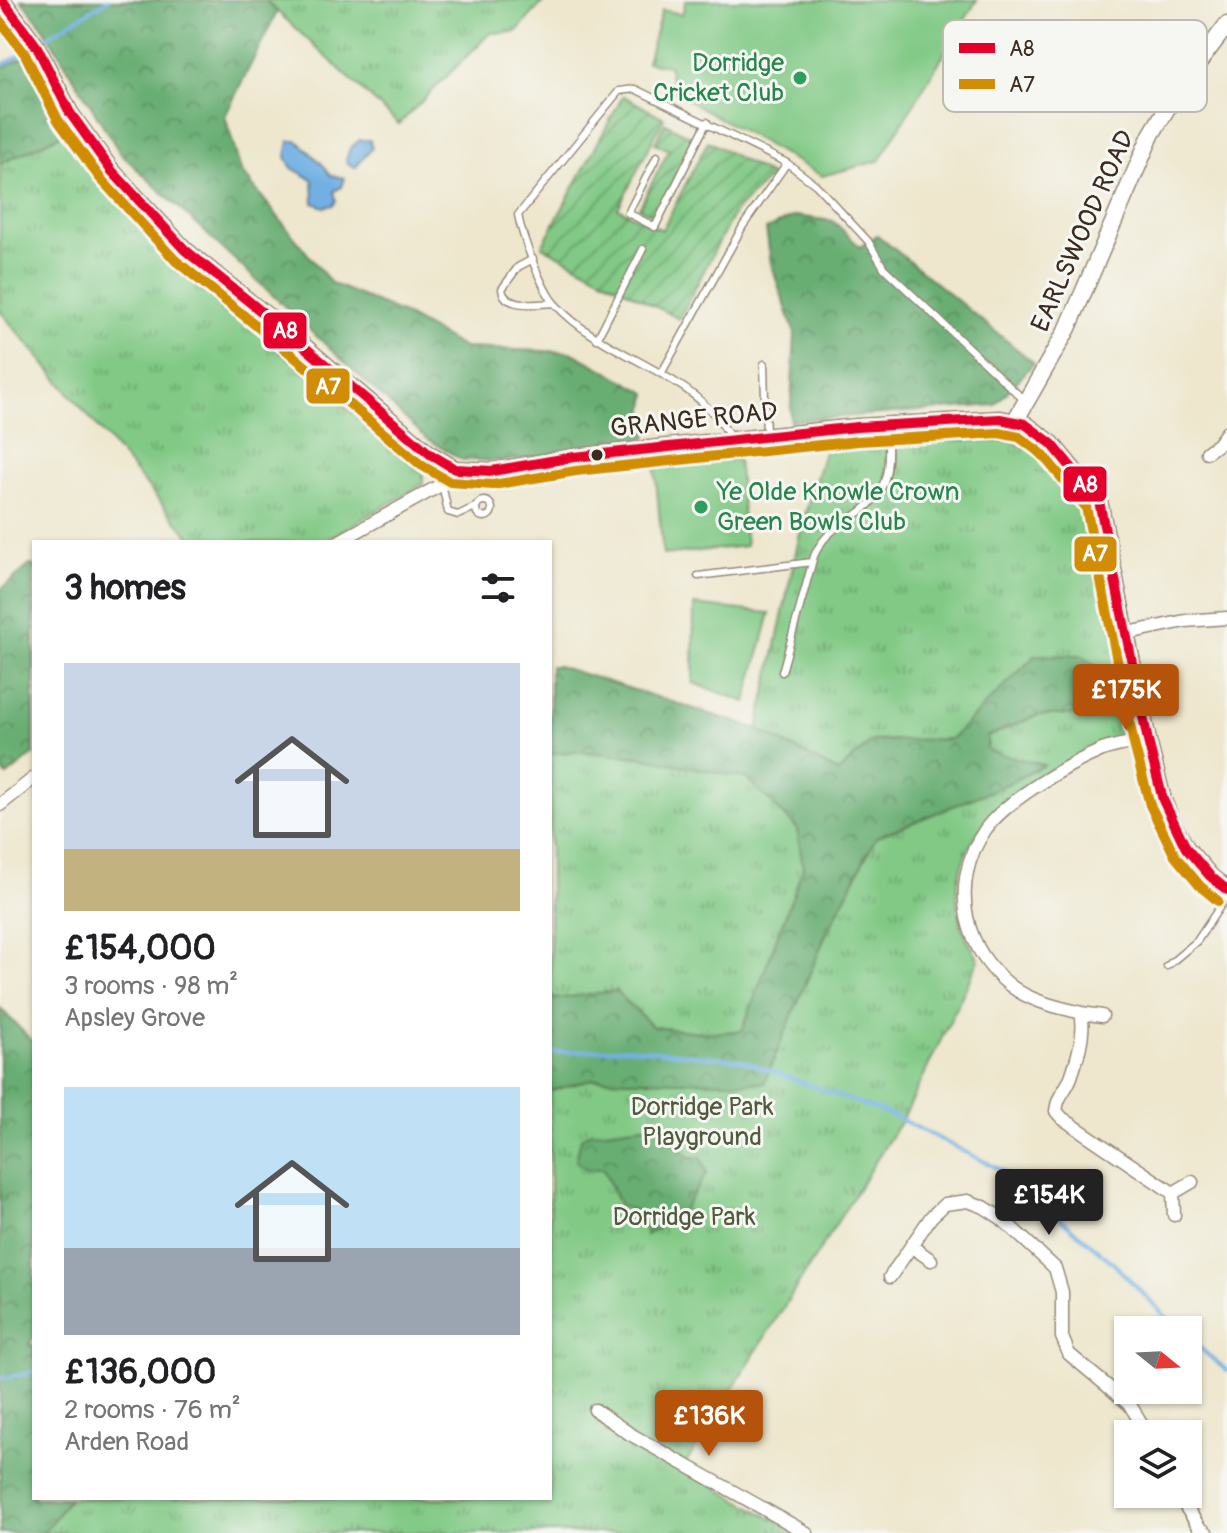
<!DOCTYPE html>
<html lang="en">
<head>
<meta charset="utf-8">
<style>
  :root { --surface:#fff; --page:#f6f6f6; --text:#202124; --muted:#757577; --accent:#b45309 }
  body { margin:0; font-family:Pangolin,sans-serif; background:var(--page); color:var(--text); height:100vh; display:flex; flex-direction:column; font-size:30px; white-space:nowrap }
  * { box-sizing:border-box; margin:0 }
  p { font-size:26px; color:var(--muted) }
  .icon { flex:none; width:44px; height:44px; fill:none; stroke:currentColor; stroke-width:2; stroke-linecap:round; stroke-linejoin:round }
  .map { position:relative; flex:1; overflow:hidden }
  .details { position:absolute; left:32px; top:540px; width:520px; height:960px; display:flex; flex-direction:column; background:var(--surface); border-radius:0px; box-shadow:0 2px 6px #0004 }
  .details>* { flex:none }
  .needle { width:52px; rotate:108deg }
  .fabs { position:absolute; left:1114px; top:1316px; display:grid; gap:16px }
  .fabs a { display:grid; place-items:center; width:88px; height:88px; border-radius:0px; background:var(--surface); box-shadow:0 2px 6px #0004; font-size:40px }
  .price { position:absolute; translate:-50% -68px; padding:0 18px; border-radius:8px; background:var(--accent); color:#fff; font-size:26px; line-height:52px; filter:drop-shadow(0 2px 4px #0008) }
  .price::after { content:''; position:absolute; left:50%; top:48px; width:24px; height:18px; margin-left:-12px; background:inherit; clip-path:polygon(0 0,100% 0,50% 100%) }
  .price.on { background:#222; color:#fff }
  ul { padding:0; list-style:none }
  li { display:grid; align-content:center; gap:16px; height:424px; padding:0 32px }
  li span { display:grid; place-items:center; height:248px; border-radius:0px; color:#555 }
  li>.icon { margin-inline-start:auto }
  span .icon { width:144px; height:144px; fill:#fffc; stroke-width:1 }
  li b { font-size:34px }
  h2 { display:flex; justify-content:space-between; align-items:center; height:96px; padding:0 32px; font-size:34px }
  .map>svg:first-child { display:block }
</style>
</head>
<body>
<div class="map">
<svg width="1227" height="1533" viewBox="0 0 1227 1533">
  <defs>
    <pattern id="grass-tufts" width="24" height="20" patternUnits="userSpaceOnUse" patternTransform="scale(2)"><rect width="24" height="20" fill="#81c985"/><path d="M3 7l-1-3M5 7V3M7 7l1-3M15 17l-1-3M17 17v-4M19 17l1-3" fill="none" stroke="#6ba36c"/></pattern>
    <pattern id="forest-crowns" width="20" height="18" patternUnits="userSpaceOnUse" patternTransform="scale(2)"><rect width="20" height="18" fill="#68ad72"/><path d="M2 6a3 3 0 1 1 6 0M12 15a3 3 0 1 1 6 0" fill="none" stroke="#578d5d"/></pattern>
    <pattern id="garden-furrows" width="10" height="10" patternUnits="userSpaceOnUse" patternTransform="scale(2)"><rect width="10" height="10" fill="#81c985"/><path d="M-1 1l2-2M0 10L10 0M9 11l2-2" fill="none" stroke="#6ba36c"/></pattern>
  </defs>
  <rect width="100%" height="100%" fill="#f6f6f2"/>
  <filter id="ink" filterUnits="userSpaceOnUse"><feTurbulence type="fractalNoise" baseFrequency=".0125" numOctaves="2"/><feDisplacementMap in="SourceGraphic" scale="16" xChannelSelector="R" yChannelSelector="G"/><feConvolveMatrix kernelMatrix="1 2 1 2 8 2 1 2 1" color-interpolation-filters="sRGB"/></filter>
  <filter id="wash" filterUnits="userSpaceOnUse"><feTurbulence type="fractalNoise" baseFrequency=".006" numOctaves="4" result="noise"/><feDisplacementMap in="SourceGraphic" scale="32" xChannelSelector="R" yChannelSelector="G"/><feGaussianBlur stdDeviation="1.8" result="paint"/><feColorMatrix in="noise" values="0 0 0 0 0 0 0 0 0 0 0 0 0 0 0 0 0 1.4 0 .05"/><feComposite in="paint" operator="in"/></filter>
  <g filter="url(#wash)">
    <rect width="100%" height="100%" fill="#eee7ce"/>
    <path fill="url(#grass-tufts)" stroke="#5e7a52" stroke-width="2" d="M265,0H545L516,32L490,33L399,124Z
      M62,134L178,264L423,473V484L322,542H194L0,311V164Z
      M828,439L1006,441L1036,448L1082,495L1093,520L1137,717C1132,723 1127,731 1120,735C1096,750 1069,759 1044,774C994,803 947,853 959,916C962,932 971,946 979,960L907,1111L682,1469L799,1533H43L70,1498H550V1091L593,1079L764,1082L827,932L876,837L1005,785L1043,766L988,751L987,737L1038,715H1105L1036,655L951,739L872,741L838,773L758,729L802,524Z
      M575,751L640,757L747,778L797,828L804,868L742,1031L709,1033L653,1027L616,991L554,999L550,993V754Z"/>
    <path fill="url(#forest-crowns)" stroke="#526c48" stroke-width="2" d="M21,0H265L277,12L225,116L241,171L331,283L401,313L464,348L571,352L647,393L644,416L647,438L507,461L462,460L426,438L120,153L41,24Z
      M30,55L62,134L0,164V68Z
      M795,216L833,221L860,247L877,235L1034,363L995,405L790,421L795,334L771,264L766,229Z
      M30,565L34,566V754L7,776L0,768V590Z
      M1036,655L1084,656L1100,670L1106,715H1038L987,737L988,751L1044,765L1005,785L876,837L827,932L764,1083L593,1079L550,1091V993L554,999L616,991L653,1027L709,1033L742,1031L803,868L797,828L746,778L640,757L575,751L550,754V666H558L758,729L838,772L872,741L951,739Z
      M0,1008L34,1043V1336L29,1345H34V1498H70L43,1533H0Z
      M665,1123L670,1140L690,1157H701L707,1173L679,1216L646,1235L637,1211L620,1206L603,1169H586L576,1161L581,1138L590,1133Z"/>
    <path fill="url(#garden-furrows)" stroke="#5e7a52" stroke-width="2" d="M623,96L664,118L618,208L662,230L708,141L771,176L735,211L679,319L542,246Z
      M665,123L695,139L655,216L639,208L669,150L655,143Z"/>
    <path fill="#81c985" stroke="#5e7a52" stroke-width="2" d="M686,0H977L879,161L822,176L672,91L669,66L647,62L662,10L682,14Z
      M738,459L746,546L663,555L655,468Z
      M694,605L770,613L746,702L693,683Z"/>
    <path fill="#72b0e4" stroke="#566d81" stroke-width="2" d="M360,140H370L372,148L355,168L350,166L346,160L350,148Z
      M289,141H298L324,166L330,175L345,178L342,187L334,191L336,200L334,205L324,207L314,203L313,180L292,168L286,157Z"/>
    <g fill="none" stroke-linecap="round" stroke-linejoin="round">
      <path stroke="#72b0e4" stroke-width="4" d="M48,36L108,0
        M0,66L23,54
        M550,1053L628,1048L741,1060L896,1117L1003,1171L1112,1262L1179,1330
        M1188,1338L1227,1371
        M0,1378L26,1374L34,1371"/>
    </g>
  </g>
  <g filter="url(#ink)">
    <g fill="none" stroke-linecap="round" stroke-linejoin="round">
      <defs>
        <path id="lane" d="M657,156L628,213L655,227L707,122
          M533,259L518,267L502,289C504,309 537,304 553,303
          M597,339L643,249
          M764,364L766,437
          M661,374L743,226L787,163
          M730,437C694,370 605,359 556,305C542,291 522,236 518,215L619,91L635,89L787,163L816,185L868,241L884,268L1024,400
          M442,484L448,512L458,515L475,507
          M476 509a8 8 0 1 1 16 0a8 8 0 1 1-16 0Z
          M698,576L812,562
          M782,672L814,556C822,538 831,531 848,520C888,497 891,472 887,428
          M1167,966L1197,941L1227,896"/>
        <path id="street" d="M1207,452L1218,444L1227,432
          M338,542L439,486L455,469
          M1128,633L1185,621L1227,618
          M1148,741C1132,743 1114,745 1100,751C1067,765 1005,801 985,830C948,884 963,955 1018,991C1037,1003 1059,1007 1081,1013C1086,1031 1077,1060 1071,1077C1066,1091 1058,1094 1056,1111L1062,1118L1173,1193
          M0,805L34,778
          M1081,1013L1102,1016
          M1174,1215L1173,1193L1192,1182
          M911,1246L931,1260
          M890,1277L931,1217L945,1204L968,1201L984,1207L1001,1218L1055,1268L1062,1292V1337L1069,1354L1130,1405L1148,1434
          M595,1410L630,1434L807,1533
          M1177,1494L1200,1528L1207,1533"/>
        <path id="secondary" d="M2,0L37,47L70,113L111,170L185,250L293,337L430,454L455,469L492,471L574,457L857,427L1000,419L1025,424L1052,444L1099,501L1148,741L1163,800L1172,823L1186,848L1210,876L1227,890
          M1015,421L1068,328L1151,135L1179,88L1227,25"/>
      </defs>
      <use href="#lane" stroke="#948876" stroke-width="9"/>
      <use href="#street" stroke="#948876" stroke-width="15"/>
      <use href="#secondary" stroke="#948876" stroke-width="19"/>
      <use href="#lane" stroke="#fff" stroke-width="6"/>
      <use href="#street" stroke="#fff" stroke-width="12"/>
      <use href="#secondary" stroke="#fff" stroke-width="16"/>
      <defs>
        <path id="bus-1" d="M2,0L37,47L70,113L111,170L185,250L293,337L430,454L455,469L492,471L574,457L857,427L1000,419L1025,424L1052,444L1099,501L1148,741L1163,800L1186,848L1210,876L1227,890"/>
        <path id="bus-2" d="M0,21L25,54L58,120L100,178L175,260L284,348L421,465L450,482L493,485L576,471L858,441L999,433L1019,437L1042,454L1086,507L1134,744L1150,805L1175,856L1200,886L1218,901"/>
      </defs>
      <use href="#bus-1" stroke="#f6f6f2" stroke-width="16"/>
      <use href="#bus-2" stroke="#f6f6f2" stroke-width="16"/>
      <use href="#bus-1" stroke="#e4002b" stroke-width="10"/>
      <use href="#bus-2" stroke="#d18d06" stroke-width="10"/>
    </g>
  </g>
  <g fill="#2e9e5b" stroke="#f6f6f2" stroke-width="3">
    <circle cx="800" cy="78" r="8"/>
    <circle cx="701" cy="507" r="8"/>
  </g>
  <circle fill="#3b2a1e" stroke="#f6f6f2" stroke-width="3" cx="597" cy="455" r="7"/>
  <g text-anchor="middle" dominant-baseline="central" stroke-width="6" stroke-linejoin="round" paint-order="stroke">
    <g font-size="26" fill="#27864d" stroke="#f6f6f2" text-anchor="end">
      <text x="784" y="63">Dorridge<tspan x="784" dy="30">Cricket Club</tspan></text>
      <text x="717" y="492" text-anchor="start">Ye Olde Knowle Crown<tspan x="717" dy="30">Green Bowls Club</tspan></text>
    </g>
    <g font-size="26" fill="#3b2a1e" stroke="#f6f6f2">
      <text transform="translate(1083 231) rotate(-66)">EARLSWOOD ROAD</text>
      <text transform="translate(694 420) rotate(-6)">GRANGE ROAD</text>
    </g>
    <g font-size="26" fill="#505a3d" stroke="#f6f6f2">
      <text x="702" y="1107">Dorridge Park<tspan x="702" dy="30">Playground</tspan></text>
      <text x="684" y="1217">Dorridge Park</text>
    </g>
  </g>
  <rect x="943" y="20" width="264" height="92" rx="12" fill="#f6f6f2" stroke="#beb9b2" stroke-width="2"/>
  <rect x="959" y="43" width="36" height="10" fill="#e4002b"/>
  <rect x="959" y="79" width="36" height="10" fill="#d18d06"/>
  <g font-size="22" fill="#3b2a1e">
    <text x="1009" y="56">A8</text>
    <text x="1009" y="92">A7</text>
  </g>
  <g stroke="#f6f6f2" stroke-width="3">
    <rect x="262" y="311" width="46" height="39" rx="8" fill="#e4002b"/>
    <rect x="305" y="367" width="46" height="38" rx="8" fill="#d18d06"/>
    <rect x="1062" y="465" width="46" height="38" rx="8" fill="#e4002b"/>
    <rect x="1073" y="535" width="45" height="38" rx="8" fill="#d18d06"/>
  </g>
  <g font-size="22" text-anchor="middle" font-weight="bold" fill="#fff">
    <text x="285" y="338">A8</text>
    <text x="328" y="394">A7</text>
    <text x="1085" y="492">A8</text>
    <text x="1095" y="561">A7</text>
  </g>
</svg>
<div class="fabs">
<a><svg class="needle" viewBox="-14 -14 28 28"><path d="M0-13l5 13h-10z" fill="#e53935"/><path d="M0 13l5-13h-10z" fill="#757577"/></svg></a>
<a><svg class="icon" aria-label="layers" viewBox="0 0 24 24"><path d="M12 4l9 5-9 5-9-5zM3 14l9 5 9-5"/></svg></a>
</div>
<b class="price" style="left:1126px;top:732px">£175K</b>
<b class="price on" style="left:1049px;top:1237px">£154K</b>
<b class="price" style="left:709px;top:1458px">£136K</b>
<section class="details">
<h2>3 homes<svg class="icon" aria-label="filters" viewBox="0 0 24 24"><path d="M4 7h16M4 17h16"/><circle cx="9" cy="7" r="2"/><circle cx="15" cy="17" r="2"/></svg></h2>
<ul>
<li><span style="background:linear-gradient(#c9d6e8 75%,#c2b280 0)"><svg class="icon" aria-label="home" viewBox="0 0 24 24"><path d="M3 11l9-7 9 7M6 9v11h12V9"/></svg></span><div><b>£154,000</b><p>3 rooms · 98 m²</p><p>Apsley Grove</p></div></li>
<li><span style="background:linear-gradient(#bfe0f5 65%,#9aa5b1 0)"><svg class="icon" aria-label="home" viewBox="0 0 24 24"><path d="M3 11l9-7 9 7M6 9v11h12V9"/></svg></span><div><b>£136,000</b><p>2 rooms · 76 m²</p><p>Arden Road</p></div></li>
</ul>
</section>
</div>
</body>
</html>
